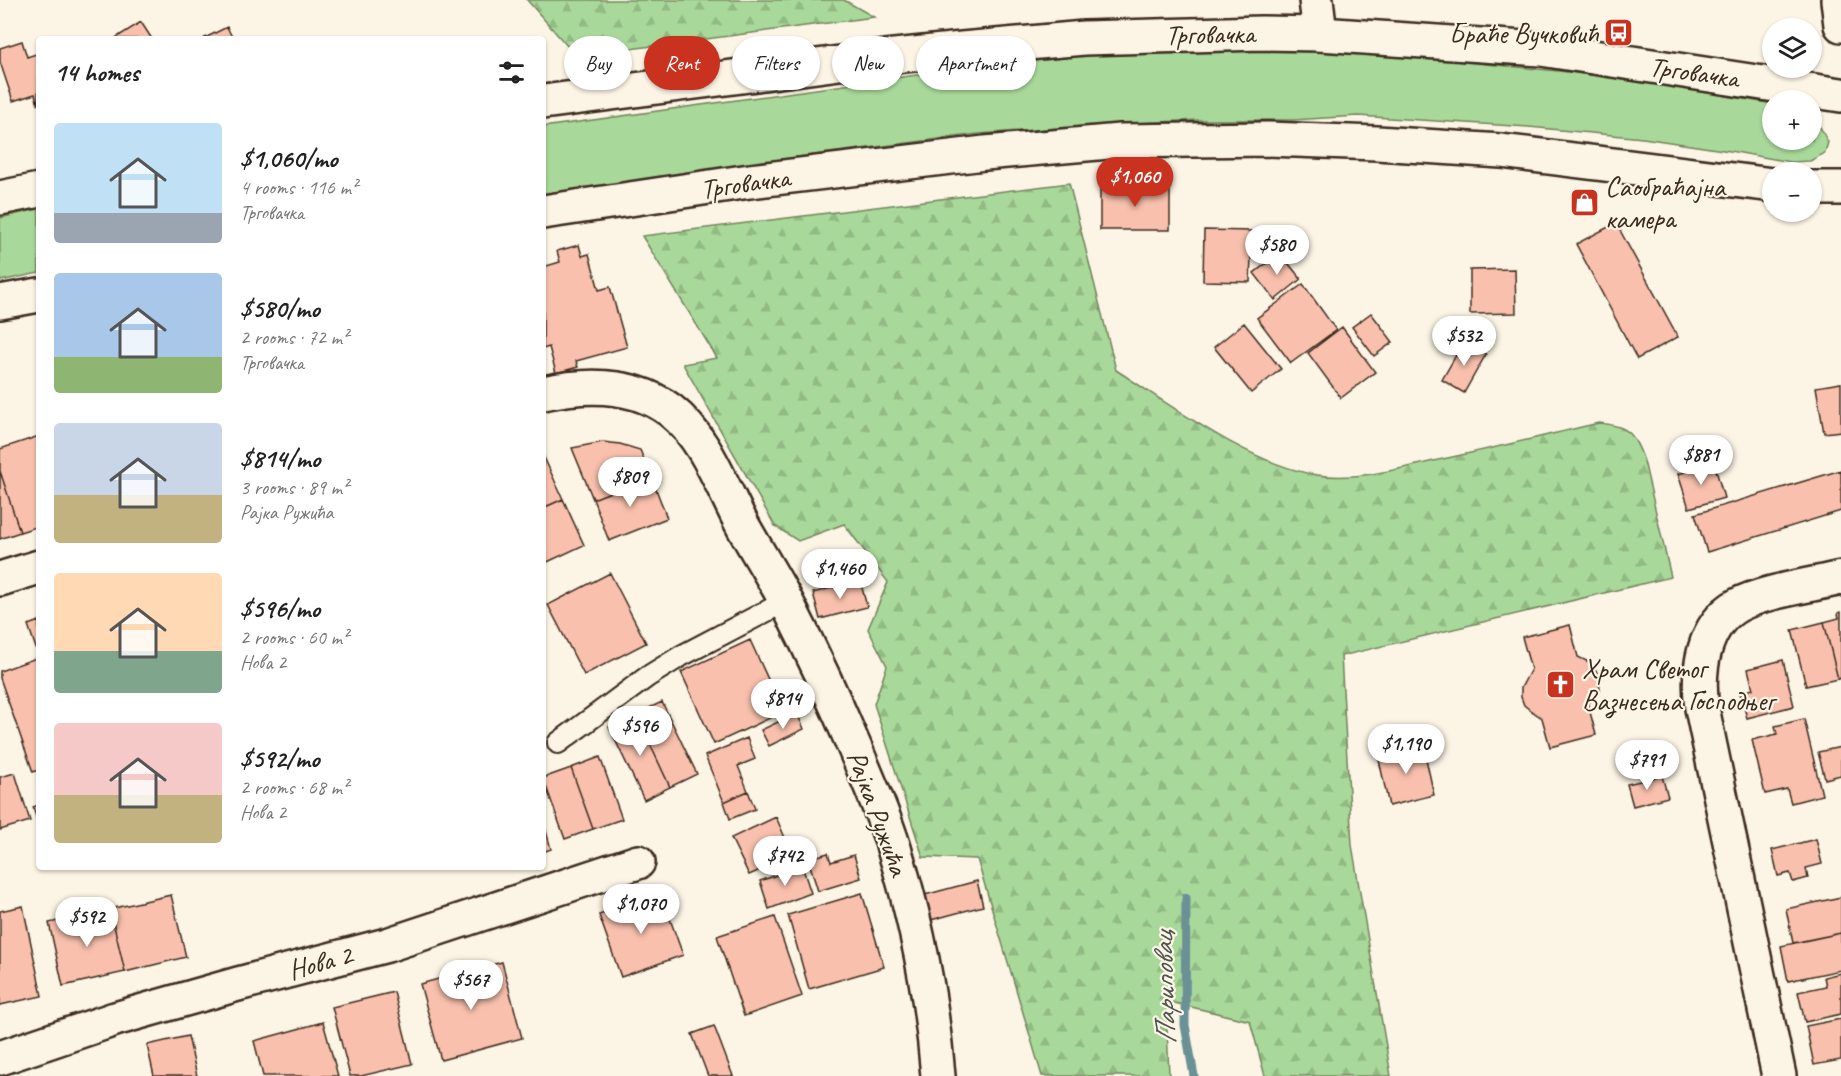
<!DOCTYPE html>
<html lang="en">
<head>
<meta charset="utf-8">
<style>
  :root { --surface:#fff; --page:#f2f2f2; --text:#222; --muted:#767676; --accent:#c8321e }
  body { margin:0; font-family:Caveat,sans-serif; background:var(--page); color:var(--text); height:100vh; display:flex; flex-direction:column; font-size:22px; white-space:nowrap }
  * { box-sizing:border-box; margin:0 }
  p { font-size:20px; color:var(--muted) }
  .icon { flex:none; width:33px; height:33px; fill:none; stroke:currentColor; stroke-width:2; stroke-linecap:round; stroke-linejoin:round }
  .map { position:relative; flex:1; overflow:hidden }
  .panel { position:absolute; left:36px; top:36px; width:510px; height:834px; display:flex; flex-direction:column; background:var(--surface); border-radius:6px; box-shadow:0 2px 4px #0004 }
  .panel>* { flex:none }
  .guide { position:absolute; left:564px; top:36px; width:570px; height:54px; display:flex; gap:12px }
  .controls { position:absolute; left:1762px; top:18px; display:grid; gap:12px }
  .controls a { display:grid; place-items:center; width:60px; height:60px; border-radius:50%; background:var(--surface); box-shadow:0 2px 4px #0004; font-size:30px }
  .price { position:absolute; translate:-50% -51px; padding:0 14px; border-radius:21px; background:#fff; color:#222; font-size:20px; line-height:39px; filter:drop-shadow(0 2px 3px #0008) }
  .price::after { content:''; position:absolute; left:50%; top:36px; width:18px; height:14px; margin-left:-9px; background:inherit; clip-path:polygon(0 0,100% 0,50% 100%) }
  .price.on { background:var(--accent); color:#fff }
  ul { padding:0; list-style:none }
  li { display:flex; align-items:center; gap:18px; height:150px; padding:0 18px }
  li span { display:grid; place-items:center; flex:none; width:168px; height:120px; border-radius:6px; color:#555 }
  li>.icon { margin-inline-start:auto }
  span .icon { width:72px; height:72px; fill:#fffc; stroke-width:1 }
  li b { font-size:26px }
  h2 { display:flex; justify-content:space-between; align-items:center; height:72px; padding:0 18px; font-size:26px }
  .chip { padding:0 21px; border-radius:27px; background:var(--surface); box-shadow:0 2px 4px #0004; font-size:21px; line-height:54px }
  .chip.on { background:var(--accent); color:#fff }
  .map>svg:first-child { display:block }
</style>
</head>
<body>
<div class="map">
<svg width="1841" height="1076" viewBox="0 0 1841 1076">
  <defs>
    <pattern id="forest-firs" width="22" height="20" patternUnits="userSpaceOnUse" patternTransform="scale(1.5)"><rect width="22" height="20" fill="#a8d99a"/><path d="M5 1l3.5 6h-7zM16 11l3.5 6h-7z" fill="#92ba84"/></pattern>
  </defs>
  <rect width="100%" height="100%" fill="#fcf5e5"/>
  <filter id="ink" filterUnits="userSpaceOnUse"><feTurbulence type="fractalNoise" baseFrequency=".0167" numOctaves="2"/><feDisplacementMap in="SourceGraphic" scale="12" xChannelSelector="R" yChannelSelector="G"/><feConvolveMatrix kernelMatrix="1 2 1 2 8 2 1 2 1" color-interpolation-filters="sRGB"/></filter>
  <g filter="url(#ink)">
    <path fill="#a8d99a" stroke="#72825c" stroke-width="1.5" d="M1271,50L1372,53L1568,72L1646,82L1773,104V140H1812V121L1820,127L1828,142L1825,153L1810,161L1790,162L1730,151L1643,138L1529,127L1358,116L1292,120H1199L1099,125L978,134L797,157L543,194V127L967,68L1091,55Z
      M39,209V273L0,281V218Z"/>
    <path fill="url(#forest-firs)" stroke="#72825c" stroke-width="1.5" d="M527,0H844L874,17L576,56Z
      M1069,183L1116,370C1172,406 1251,465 1317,475C1359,481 1402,468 1443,459C1495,448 1547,435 1599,423C1629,426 1634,433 1644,461L1671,577L1341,656L1352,845L1391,1076H1265L1250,1021L1166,1001L1169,1076H1042L977,859L923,857L874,704L887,666L868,629L888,582L844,524L798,541L775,526L683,364L717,358L642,236Z"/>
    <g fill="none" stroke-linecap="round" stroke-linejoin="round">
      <path stroke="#699196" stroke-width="9" d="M1186,898L1185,1025L1194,1076"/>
    </g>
    <path fill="#f9c1ad" stroke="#3b2a1e" stroke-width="1.5" d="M141,22L152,39H114Z
      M227,27L233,39H203Z
      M22,41L27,57L39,53L38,105L35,94L13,101L0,62V48Z
      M1100,186L1170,187V230H1100Z
      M1616,223L1678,337L1637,359L1576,244Z
      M1204,230L1252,231L1250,282L1203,281Z
      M579,245L582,256L589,254L599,290L610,287L627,347L576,361L578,367L556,373L549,347L543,349V267L560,262L557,251Z
      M1280,253L1301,279L1275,300L1254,273Z
      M1515,269L1516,313L1470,314V270Z
      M1303,284L1336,330L1291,363L1257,318Z
      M1371,313L1393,342L1374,356L1352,327Z
      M1244,323L1281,369L1251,393L1214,347Z
      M1342,327L1375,372L1341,398L1308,353Z
      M1464,341L1486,354L1464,393L1442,380Z
      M1841,383V431L1824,433L1816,387Z
      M39,436V526L20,532L0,471V449Z
      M603,442L620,444L640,450L651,476L593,499L572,448Z
      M543,455L563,499L543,508Z
      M1714,463L1724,498L1689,508L1678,474Z
      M1841,470V511L1707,552L1695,514Z
      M0,471L20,532L0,539Z
      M651,476L667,518L609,541L593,499Z
      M563,499L584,545L543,564V508Z
      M610,573L646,643L584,675L548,605Z
      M860,580L867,607L820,619L813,593Z
      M1841,612V678L1838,679L1824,622L1839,618L1838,613Z
      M39,621V657L28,625Z
      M1824,622L1838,679L1806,686L1792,630Z
      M1570,625L1578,657L1593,664L1599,677L1600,691L1588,704L1596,735L1550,747L1542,718L1530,710L1524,705L1521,697V688L1531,669L1522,637Z
      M750,640L783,712L714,744L681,672Z
      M39,657V770L33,772L0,678V671Z
      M1783,660L1794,706L1747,718L1740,693L1753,689L1748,669Z
      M662,702L697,774L670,787L636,714Z
      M797,713L804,729L769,746L761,730Z
      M636,714L670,787L644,800L609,727Z
      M1804,719L1822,795L1791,803L1787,789L1765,794L1752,740L1777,734L1775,726Z
      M747,738L755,759L738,766L748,791L724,802L705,756Z
      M1423,745L1434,795L1389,806L1378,755Z
      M1841,747V775L1825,779L1818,752Z
      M600,757L622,819L593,829L571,768Z
      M571,768L593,829L565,839L543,778Z
      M15,773L30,821L0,830V777Z
      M1662,776L1668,797L1633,806L1627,784Z
      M748,791L755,809L730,819L724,802Z
      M39,805V827L33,807Z
      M776,817L793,856L749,875L731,838Z
      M543,820L551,849L543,852Z
      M1816,839L1822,864L1806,868L1808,878L1793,882L1790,873L1778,876L1772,850Z
      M828,853L831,862L854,855L861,878L818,891L808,859Z
      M802,866L811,893L769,909L760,881Z
      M977,881L983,906L927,921L921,896Z
      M862,893L884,967L809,989L788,915Z
      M661,894L683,955L621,977L599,915Z
      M171,895L186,957L125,972L110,909Z
      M1841,897V933L1793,943L1786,909Z
      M23,906L42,996L0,1005V911Z
      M110,909L125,972L63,986L49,923Z
      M775,917L802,996L744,1016L717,936Z
      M1841,933V970L1788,981L1781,946Z
      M502,962L522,1038L441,1060L420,984Z
      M1841,973V1014L1805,1022L1798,992L1826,986L1824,977Z
      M394,992L412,1064L361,1076H350L332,1007Z
      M1841,1019V1060L1814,1065L1806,1026Z
      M323,1022L338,1076H263L254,1041Z
      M714,1026L733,1076H708L692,1034Z
      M188,1036L197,1076H154L147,1045Z"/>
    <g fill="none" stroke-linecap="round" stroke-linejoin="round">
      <defs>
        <path id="service" d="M558,743L647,677L681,656L786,601"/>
        <path id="minor" d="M1316,0L1320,34
          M543,393C585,384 634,383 670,410C707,439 722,488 744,528C758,553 774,578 787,603C812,652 835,701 856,751C869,782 883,813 893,845C916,919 932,998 938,1076
          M0,579L39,567
          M0,1058L115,1019L238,984L387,945L638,862
          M1779,1076L1702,708C1697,672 1702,625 1738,605C1762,592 1812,585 1841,578"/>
        <path id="tertiary" d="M1838,0L1841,25"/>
        <path id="primary" d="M543,102L885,57L962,49L1084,38L1261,33L1320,34L1541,49L1841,95
          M1812,188H1841
          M0,198L39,190
          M543,212L750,181L985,153L1120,141L1268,139L1377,143L1501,151L1773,185
          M0,302L39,295"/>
      </defs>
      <use href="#service" stroke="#3b2a1e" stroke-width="24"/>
      <use href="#minor" stroke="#3b2a1e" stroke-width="38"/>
      <use href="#tertiary" stroke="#3b2a1e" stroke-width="38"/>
      <use href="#primary" stroke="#3b2a1e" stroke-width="38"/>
      <use href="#service" stroke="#fcf5e5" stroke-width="20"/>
      <use href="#minor" stroke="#fcf5e5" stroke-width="33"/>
      <use href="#tertiary" stroke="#fcf5e5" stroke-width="33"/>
      <use href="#primary" stroke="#fcf5e5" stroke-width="33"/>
    </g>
  </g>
  <defs>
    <symbol id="bus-square" viewBox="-11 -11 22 22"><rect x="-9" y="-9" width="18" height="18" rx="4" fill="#c8321e" stroke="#fcf5e5"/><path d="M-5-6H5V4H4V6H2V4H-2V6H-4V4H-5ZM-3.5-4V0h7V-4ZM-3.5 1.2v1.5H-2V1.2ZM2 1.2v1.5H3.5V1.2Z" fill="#fff"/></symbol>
    <symbol id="shop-square" viewBox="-11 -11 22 22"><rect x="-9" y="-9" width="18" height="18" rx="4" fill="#c8321e" stroke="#fcf5e5"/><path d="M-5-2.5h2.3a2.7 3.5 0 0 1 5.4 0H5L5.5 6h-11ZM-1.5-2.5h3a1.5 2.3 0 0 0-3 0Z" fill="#fff"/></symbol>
    <symbol id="church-square" viewBox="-11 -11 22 22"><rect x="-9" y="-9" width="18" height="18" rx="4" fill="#c8321e" stroke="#fcf5e5"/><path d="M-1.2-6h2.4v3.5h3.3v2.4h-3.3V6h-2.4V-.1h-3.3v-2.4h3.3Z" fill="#fff"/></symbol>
  </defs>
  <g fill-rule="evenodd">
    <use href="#bus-square" x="1602" y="16" width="33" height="33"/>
    <use href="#shop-square" x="1568" y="186" width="33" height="33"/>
    <use href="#church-square" x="1544" y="668" width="33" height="33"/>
  </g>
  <g text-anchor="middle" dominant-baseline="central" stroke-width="4.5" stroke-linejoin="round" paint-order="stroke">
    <g font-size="28" fill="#3b2a1e" stroke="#fcf5e5" text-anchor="start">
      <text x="1598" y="33" text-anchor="end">Браће Вучковић</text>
      <text x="1605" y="186">Саобраћајна<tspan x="1605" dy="32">камера</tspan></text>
      <text x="1582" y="668">Храм Светог<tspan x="1582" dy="32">Вазнесења Господњег</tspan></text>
    </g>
    <g font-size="28" fill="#3b2a1e" stroke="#fcf5e5">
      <text transform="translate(1210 34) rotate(-1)">Трговачка</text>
      <text transform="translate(1694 72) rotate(8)">Трговачка</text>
      <text transform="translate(745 183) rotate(-8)">Трговачка</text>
      <text transform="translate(878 813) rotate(70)">Рајка Ружића</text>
      <text transform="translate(320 962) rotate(-15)">Нова 2</text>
    </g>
    <g font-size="30" font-style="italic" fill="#4e5550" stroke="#fcf5e5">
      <text transform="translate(1164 988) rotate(-92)">Париповац</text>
    </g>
  </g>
</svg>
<div class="controls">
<a><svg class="icon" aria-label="layers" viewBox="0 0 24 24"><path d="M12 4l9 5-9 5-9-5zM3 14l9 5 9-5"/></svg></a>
<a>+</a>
<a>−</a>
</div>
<b class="price on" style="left:1135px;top:208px">$1,060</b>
<b class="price" style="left:1277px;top:276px">$580</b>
<b class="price" style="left:1464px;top:367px">$532</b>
<b class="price" style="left:1701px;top:486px">$881</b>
<b class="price" style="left:630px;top:508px">$809</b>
<b class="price" style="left:840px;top:600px">$1,460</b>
<b class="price" style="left:783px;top:730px">$814</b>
<b class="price" style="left:640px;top:757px">$596</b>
<b class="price" style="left:1406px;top:775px">$1,190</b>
<b class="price" style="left:1647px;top:791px">$791</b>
<b class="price" style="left:785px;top:887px">$742</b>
<b class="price" style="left:641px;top:935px">$1,070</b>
<b class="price" style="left:87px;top:948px">$592</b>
<b class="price" style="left:471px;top:1011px">$567</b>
<div class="guide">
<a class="chip">Buy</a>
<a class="chip on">Rent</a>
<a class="chip">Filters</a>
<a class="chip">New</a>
<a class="chip">Apartment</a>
</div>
<section class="panel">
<h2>14 homes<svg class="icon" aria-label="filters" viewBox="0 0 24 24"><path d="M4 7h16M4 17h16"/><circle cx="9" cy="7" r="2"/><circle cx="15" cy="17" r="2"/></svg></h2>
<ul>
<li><span style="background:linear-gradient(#bfe0f5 75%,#9aa5b1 0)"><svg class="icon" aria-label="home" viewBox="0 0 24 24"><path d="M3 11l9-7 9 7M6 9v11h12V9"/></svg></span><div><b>$1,060/mo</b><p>4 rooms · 116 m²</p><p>Трговачка</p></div></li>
<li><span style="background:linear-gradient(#a9c7e8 70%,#8fb573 0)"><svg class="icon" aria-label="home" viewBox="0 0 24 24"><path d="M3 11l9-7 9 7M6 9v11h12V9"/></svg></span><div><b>$580/mo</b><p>2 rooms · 72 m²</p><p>Трговачка</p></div></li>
<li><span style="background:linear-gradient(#c9d6e8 60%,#c2b280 0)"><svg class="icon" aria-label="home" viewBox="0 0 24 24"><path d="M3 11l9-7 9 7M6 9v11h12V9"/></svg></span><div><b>$814/mo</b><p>3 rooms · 89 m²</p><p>Рајка Ружића</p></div></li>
<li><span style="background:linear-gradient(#ffd9b3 65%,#7fa58c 0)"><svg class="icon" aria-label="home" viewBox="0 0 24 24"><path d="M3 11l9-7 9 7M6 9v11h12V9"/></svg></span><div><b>$596/mo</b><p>2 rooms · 60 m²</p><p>Нова 2</p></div></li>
<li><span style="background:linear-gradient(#f6c9c9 60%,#c2b280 0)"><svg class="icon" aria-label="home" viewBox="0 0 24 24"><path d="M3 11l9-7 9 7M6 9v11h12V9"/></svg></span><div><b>$592/mo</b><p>2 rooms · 68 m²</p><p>Нова 2</p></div></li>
</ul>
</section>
</div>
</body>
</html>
